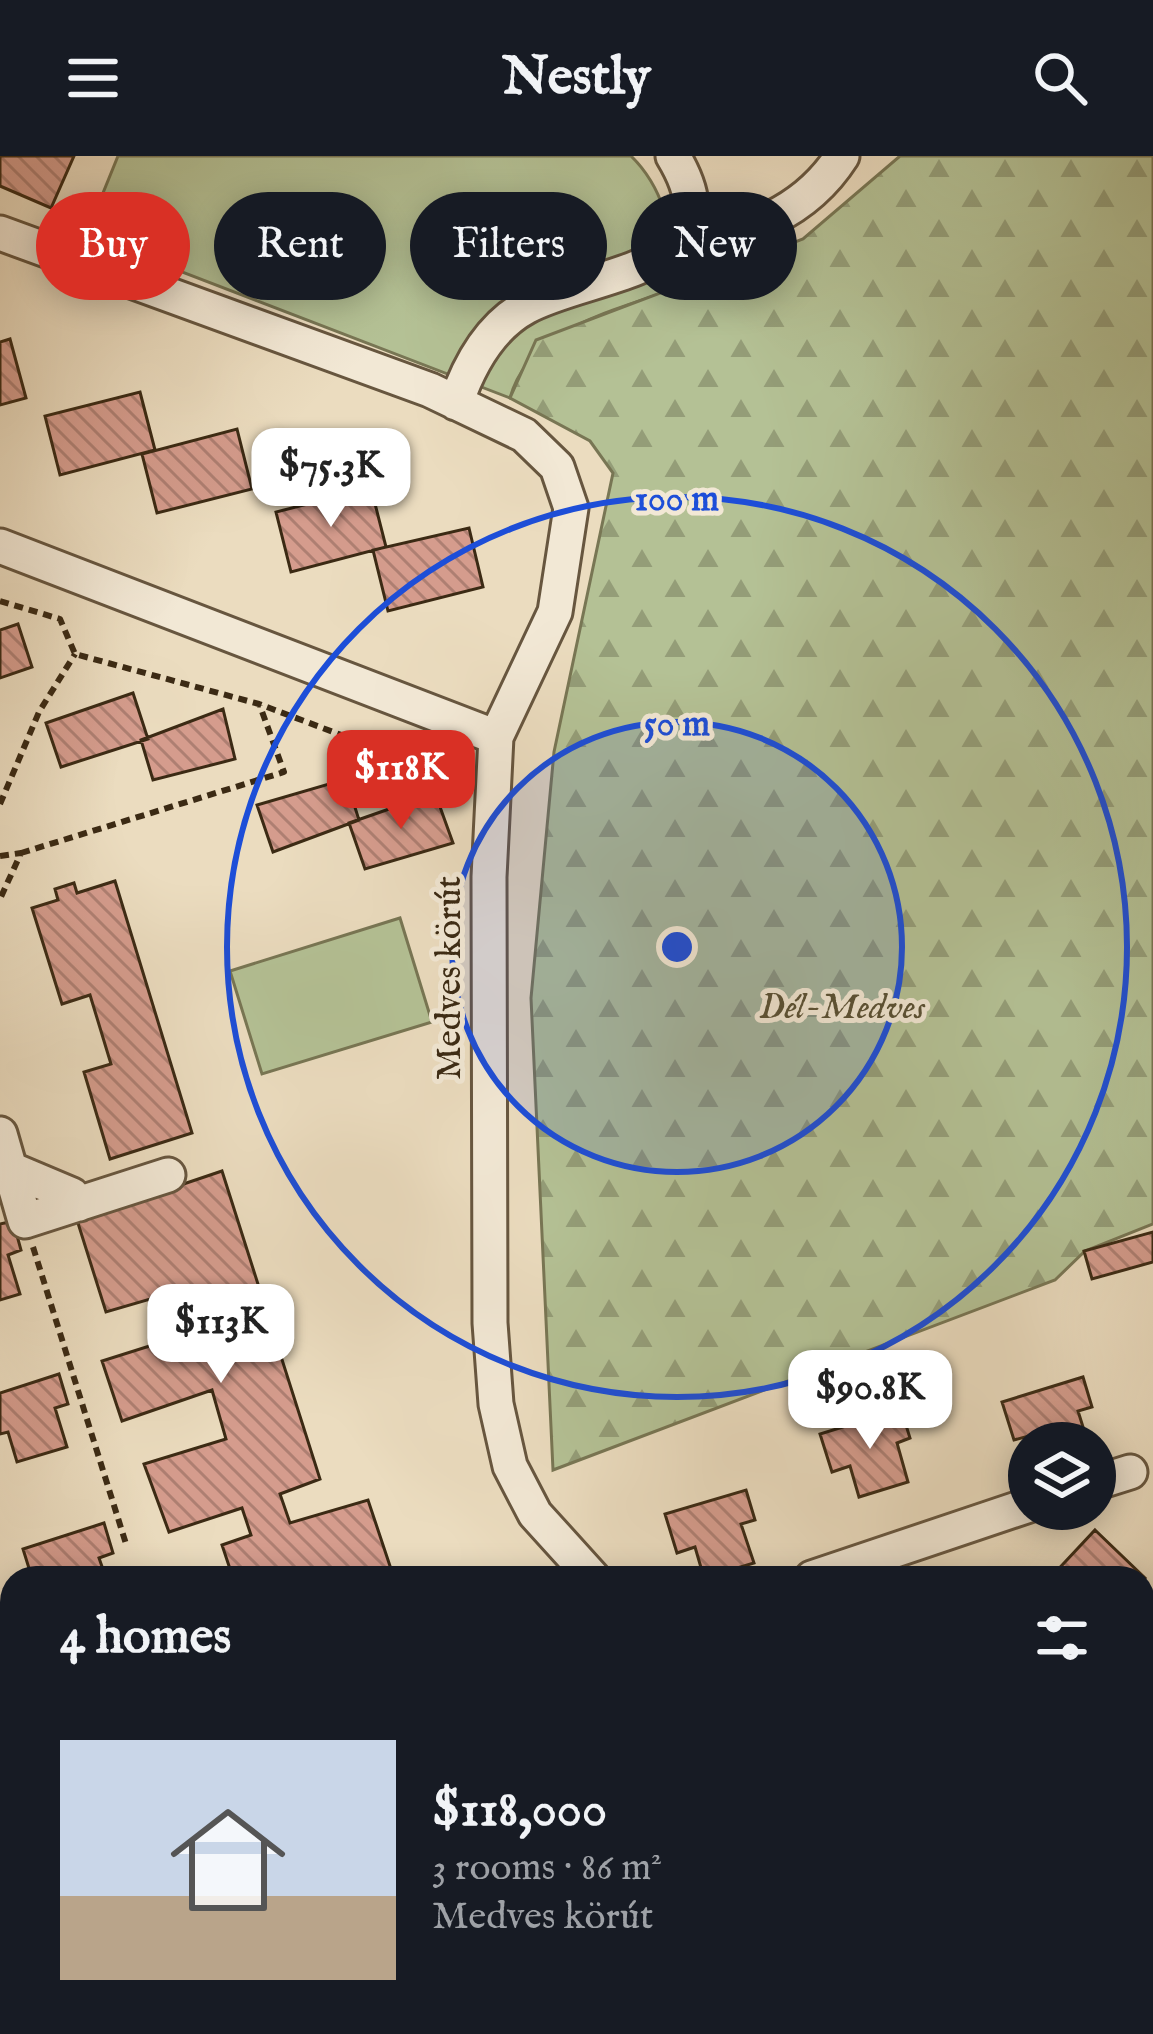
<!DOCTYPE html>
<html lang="en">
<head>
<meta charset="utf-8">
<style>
  :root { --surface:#171b24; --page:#20242c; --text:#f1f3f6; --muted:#9ea1a6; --accent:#d93025 }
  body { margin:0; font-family:"IM FELL English",serif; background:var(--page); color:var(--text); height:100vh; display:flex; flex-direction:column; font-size:45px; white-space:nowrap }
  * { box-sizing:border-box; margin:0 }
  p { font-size:39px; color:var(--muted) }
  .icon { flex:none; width:66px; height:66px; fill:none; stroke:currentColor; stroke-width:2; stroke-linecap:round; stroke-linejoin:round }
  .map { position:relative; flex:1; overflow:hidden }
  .side { position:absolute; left:0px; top:1410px; width:1155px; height:468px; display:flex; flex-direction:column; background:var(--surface); border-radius:36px 36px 0 0; box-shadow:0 6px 30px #0003 }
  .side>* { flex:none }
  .hud { position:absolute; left:36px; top:36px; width:1083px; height:108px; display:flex; gap:24px }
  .tools { position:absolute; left:1008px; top:1266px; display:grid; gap:24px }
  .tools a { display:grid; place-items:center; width:108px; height:108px; border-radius:50%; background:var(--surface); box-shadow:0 6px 30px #0003; font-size:60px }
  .price { position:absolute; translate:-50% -102px; padding:0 27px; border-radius:24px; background:#fff; color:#222; font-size:39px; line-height:78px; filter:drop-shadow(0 3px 6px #0008) }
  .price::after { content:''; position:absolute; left:50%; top:72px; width:36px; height:27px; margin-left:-18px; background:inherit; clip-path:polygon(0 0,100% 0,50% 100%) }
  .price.active { background:var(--accent); color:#fff }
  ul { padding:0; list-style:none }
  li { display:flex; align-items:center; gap:36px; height:300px; padding:0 60px }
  li span { display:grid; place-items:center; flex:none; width:336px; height:240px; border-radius:0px; color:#555 }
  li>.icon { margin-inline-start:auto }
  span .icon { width:144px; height:144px; fill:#fffc; stroke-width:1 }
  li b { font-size:51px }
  h2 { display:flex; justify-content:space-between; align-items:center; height:144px; padding:0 60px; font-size:51px }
  .pill { padding:0 42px; border-radius:54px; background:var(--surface); box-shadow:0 6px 30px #0003; font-size:42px; line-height:108px }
  .pill.active { background:var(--accent); color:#fff }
  header { display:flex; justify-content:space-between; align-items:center; height:156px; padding:0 60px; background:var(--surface); font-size:54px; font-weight:700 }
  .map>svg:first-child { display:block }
</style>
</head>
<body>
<header><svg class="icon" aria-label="menu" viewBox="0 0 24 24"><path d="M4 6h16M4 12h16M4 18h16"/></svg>Nestly<svg class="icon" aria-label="search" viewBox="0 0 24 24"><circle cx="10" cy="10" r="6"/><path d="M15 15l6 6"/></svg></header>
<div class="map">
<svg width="1153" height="1878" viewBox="0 0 1153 1878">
  <defs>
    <pattern id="forest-firs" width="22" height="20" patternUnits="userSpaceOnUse" patternTransform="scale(3)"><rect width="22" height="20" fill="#b4c195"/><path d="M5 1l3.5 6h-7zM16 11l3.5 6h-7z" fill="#949d78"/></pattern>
    <pattern id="building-back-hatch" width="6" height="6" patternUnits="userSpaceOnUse" patternTransform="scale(3)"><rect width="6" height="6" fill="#d59c8d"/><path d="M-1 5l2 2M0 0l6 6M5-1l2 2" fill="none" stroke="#ae7f72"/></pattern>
  </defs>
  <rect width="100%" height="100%" fill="#ebdcbf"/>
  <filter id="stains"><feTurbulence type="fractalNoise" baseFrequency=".00167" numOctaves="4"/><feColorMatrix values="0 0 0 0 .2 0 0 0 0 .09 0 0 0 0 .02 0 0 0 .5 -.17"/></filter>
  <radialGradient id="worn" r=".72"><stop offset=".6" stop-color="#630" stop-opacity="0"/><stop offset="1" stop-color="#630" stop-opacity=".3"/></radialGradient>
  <path fill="#b4c195" stroke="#787654" stroke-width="3" d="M118,0H631C668,36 671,81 679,131C617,155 530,170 510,242L86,79Z
    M400,762L432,866L262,918L230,815Z
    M1153,1842V1878H997L1006,1866H1143V1843Z
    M755,1866H921L919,1878H759Z"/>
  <path fill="url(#forest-firs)" stroke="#787654" stroke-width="3" d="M900,0H1153V1068L1085,1095L1055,1124L553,1314L531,842L554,596L613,317L590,285L510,242L536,184L803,83Z
    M1153,1534V1842L1143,1843V1549Z"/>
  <path fill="url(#building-back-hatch)" stroke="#3b2a14" stroke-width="3" d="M0,0H74L51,52L0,30Z
    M10,183L26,242L0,249V186Z
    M140,236L155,294L60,319L45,260Z
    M237,273L252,333L157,357L142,298Z
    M371,332L386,391L291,416L276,356Z
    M469,372L483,431L388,455L373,394Z
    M18,468L32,511L0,522V474Z
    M133,537L148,583L61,611L46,567Z
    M223,553L235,603L153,624L141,584Z
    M346,623L359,664L273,696L257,649Z
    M435,637L453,687L365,713L349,667Z
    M115,725L192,977L110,1003L84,916L111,908L90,839L62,848L32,752L58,744L55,733L74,727L77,737Z
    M222,1015L320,1323L280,1338L290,1367L368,1344L394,1422H233L222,1389L251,1379L242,1352L169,1376L144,1308L226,1283L212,1234L122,1265L102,1205L194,1176L181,1134L106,1156L77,1064Z
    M13,1065L21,1094L8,1099L20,1138L0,1144V1068Z
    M1153,1076V1106L1092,1123L1084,1095Z
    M59,1218L68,1248L55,1252L67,1291L17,1306L8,1276L0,1278V1237Z
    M1083,1221L1092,1251L1078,1255L1088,1287H1034L1032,1279L1014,1284L1002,1246Z
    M901,1253L910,1282L897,1287L908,1326L859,1341L850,1310L832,1316L820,1278Z
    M746,1334L755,1364L741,1368L754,1407L704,1422L695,1391L677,1397L665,1358Z
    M104,1367L113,1397L99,1402L106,1422H32L23,1393Z
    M1095,1374L1145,1422L1143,1424L1050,1422Z
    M0,1678L12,1714V1742L0,1746Z
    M23,1866H64L68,1878H3L2,1873Z
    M158,1866H243L247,1878H162Z
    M291,1866H347L350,1878H295Z"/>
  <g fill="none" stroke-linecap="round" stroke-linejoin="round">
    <defs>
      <path id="minor" d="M0,77L430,234L524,279L557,311L571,352L555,456L496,581L489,721L490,1167L496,1248L510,1310L535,1358L593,1422
        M682,83C746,81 806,56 842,0
        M456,247C469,209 489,171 526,151C592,115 743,116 673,0
        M0,390L496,581
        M0,978L25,1065L168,1019
        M8,1012L72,1039L79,1048
        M1095,1327L1130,1316
        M812,1422L1029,1349
        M0,1525L12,1562
        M111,1866L115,1878
        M639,1866L642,1878
        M724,1866L725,1878
        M943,1878L947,1866"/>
    </defs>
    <use href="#minor" stroke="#67563f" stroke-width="39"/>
    <path stroke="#3b2a14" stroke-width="6" stroke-dasharray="9 6" stroke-linecap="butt" d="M0,445L60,463L75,498L259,548L466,626
      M0,648L39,556L75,498
      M21,697L284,616L260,550
      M0,700L21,697L0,743
      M33,1091L127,1391
      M455,1866L458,1878
      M469,1878L514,1866
      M565,1878L571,1866"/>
    <use href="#minor" stroke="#f2e8d5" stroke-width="33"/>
  </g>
  <circle cx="677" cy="791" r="225" fill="#1d4ed8" fill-opacity=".12"/>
  <g fill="none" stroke="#1d4ed8" stroke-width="6">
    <circle cx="677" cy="791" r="225"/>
    <circle cx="677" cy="791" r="450"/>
  </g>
  <g text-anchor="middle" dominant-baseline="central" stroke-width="10" stroke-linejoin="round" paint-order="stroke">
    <g font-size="36" fill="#3b2a14" stroke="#f2e8d5">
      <text transform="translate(450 822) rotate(-90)">Medves körút</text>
    </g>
    <g font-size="36" font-style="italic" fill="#595034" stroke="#f2e8d5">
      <text x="842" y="852">Dél-Medves</text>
    </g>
  </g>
  <circle cx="677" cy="791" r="18" fill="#1d4ed8" stroke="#f2e8d5" stroke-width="6"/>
  <g font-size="36" text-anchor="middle" font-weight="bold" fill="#1d4ed8" stroke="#f2e8d5" stroke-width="10" stroke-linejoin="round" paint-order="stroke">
    <text x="677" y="354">100 m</text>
    <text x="677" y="579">50 m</text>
  </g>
  <rect width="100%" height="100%" filter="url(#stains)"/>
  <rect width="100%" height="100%" fill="url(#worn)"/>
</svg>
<div class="tools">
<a><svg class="icon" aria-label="layers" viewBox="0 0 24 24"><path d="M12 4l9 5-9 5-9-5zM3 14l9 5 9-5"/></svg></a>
</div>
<b class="price" style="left:331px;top:374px">$75.3K</b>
<b class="price active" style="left:401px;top:676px">$118K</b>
<b class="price" style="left:221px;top:1230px">$113K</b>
<b class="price" style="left:870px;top:1296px">$90.8K</b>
<div class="hud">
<a class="pill active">Buy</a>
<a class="pill">Rent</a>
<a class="pill">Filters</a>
<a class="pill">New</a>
</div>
<section class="side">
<h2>4 homes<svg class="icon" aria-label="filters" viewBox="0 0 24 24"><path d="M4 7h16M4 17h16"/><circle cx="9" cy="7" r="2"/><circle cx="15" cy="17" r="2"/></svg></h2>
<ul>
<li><span style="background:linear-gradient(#c9d6e8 65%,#b9a48a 0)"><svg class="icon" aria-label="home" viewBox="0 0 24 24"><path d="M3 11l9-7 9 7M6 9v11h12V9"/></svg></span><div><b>$118,000</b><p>3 rooms · 86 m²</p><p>Medves körút</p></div></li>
</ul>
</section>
</div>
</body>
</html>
